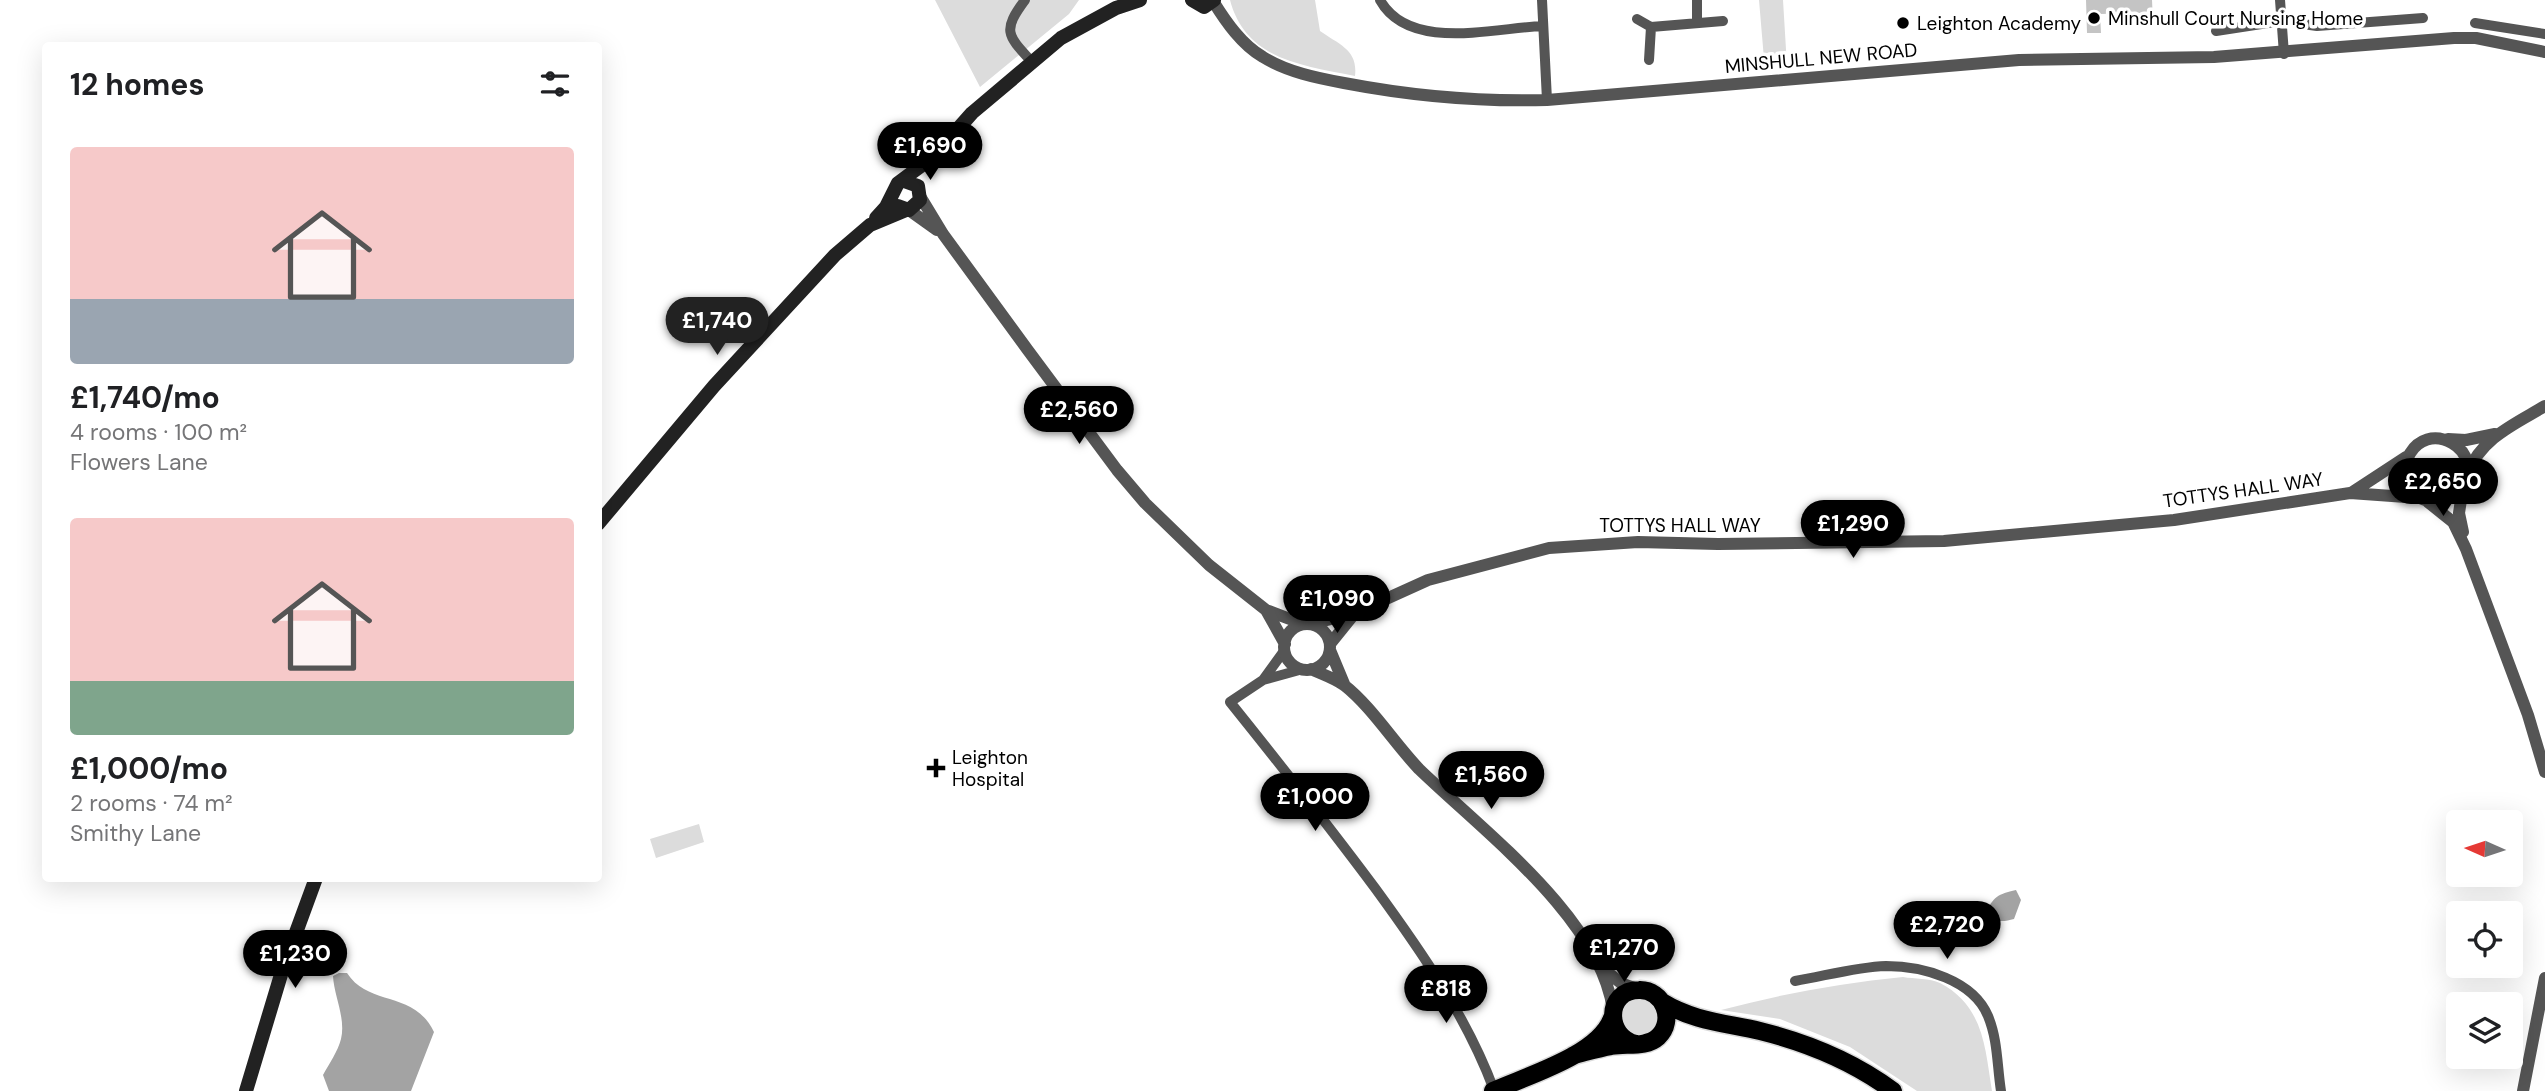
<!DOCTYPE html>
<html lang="en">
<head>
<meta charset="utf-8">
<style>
  :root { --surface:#fff; --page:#f2f2f2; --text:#202124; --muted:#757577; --accent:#000 }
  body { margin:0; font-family:"DM Sans",sans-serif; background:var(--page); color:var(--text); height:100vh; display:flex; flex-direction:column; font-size:26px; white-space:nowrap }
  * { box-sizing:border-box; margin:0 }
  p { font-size:23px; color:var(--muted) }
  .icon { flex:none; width:38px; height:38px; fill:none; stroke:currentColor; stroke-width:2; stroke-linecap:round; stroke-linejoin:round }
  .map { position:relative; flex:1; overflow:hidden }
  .side { position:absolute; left:42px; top:42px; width:560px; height:840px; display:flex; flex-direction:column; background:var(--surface); border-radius:7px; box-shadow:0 7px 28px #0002 }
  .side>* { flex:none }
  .needle { width:46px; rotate:273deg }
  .buttons { position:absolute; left:2446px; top:810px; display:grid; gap:14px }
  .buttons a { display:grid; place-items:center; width:77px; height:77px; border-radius:7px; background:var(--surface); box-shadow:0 7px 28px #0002; font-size:35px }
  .price { position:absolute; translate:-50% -60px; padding:0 16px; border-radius:24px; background:var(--accent); color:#fff; font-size:23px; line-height:46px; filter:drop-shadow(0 2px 4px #0008) }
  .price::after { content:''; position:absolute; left:50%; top:42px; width:21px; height:16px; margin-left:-10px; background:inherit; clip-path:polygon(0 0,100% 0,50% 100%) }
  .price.current { background:#222; color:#fff }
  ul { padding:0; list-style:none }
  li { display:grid; align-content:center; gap:14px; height:371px; padding:0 28px }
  li span { display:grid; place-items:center; height:217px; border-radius:7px; color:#555 }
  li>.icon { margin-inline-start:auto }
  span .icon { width:126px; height:126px; fill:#fffc; stroke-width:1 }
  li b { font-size:30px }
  h2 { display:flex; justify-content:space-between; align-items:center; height:84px; padding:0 28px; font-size:30px }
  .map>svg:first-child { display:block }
</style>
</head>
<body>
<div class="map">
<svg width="2545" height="1091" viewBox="0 0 2545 1091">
  <rect width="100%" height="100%" fill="#fff"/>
  <path fill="#dcdcdc" d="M935,0H1079L1069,14L980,87Z
    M1230,0H1315L1320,31C1340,45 1358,50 1355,76C1304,65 1246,61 1230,0Z
    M1759,0H1783L1787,66L1765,71Z
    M699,824L704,842L656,858L650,839Z
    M1903,977C1914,979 1930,978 1940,983C1984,1006 1985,1048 1992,1091H1917L1850,1047L1780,1019L1721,1010C1781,994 1841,983 1903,977Z
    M1620 1017a19 19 0 1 1 38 0a19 19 0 1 1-38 0Z"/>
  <path fill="#a3a3a3" d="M2016,890L2021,900L2014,919C2003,922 1994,923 1986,913C1993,897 1998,894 2016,890Z
    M339,973H347C369,1007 414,990 434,1032L411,1091H329L323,1075C329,1064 338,1051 341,1039C346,1018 334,996 333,976Z"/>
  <path fill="#c4c4c4" d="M2086,0H2152L2153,22L2142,23V13L2100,14L2101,33H2087Z"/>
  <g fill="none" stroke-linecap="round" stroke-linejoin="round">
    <defs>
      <path id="trunk" d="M1662,1002C1693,1021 1725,1023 1760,1031C1808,1043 1854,1062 1893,1091
        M1574,1055C1586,1052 1599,1048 1611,1046C1626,1043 1646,1048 1658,1037C1676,1020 1663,989 1639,990C1605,990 1605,1037 1636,1044
        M1493,1091C1526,1076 1599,1055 1612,1018"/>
    </defs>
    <use href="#trunk" stroke="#dbdbdb" stroke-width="21"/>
    <path stroke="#555" stroke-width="10" d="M1025,0C1002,31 1007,35 1032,62
      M1380,0C1409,52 1494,28 1542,26
      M1542,0L1547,100
      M2280,0L2284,54
      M1637,19L1651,27
      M1697,22V0
      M2475,23L2545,34
      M2216,31L2281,21L2317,26L2423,18
      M1649,60L1651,27L1723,21
      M1303,669L1263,680L1230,702C1279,763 1328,825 1375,888C1421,951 1467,1017 1494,1090
      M1263,680L1284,651
      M1795,981C1825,976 1856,967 1886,966C1923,966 1973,980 1988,1016C1998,1040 1997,1066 2001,1091"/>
    <path stroke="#555" stroke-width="12" d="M1213,1C1226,22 1242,45 1263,57C1287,72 1317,78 1344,83C1412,96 1478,102 1547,100L2019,60L2214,57L2454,38H2476L2545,52
      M920,196L943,234L1027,349L1117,470L1145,503L1209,565L1266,610L1303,624
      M909,210L937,230
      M2448,439L2466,440L2495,434
      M2468,473C2481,438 2515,424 2545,406
      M2351,493L2406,457
      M2428,502L2453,522L2466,549L2528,715L2545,772
      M2463,532L2459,513L2463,487
      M1266,610L1285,644
      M1311,624L1355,613L1428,580L1549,548L1638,542L1718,544L1944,541L2174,520L2350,493L2420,498C2458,515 2487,463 2452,443C2416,423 2387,472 2420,498
      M1284 647a23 23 0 1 1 46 0a23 23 0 1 1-46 0Z
      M1330,644L1355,613
      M1330,650L1345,686
      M1311,669C1322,674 1334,678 1344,685C1371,706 1395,744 1419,769C1483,831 1600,918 1613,1010
      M1602,968L1621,983L1637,989
      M2523,1091L2545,978"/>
    <path stroke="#222" stroke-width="14" d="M1192,0L1204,7L1214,0
      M898,206L909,210L920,200L918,186L904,181
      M876,218L886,207L898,183L933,157L972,113L1061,38L1116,8L1140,0
      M598,524L714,386L835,255L870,225L906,210
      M246,1091L283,968L316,878"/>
    <use href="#trunk" stroke="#000" stroke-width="18"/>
  </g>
  <g fill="#000" stroke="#fff" stroke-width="2.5">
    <circle cx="2094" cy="18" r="7"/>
    <circle cx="1903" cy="23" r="7"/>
    <path d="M932.5 757.5h7v7h7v7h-7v7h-7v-7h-7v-7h7z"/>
  </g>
  <g text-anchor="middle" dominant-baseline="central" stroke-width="7" stroke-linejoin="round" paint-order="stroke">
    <g font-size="19" fill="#000" stroke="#fff" text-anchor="start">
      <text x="2108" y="18">Minshull Court Nursing Home</text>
      <text x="1917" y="23">Leighton Academy</text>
      <text x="952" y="757">Leighton<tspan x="952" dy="22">Hospital</tspan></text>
    </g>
    <g font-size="19" fill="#000" stroke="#fff">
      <text transform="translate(1821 58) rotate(-5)">MINSHULL NEW ROAD</text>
      <text transform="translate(2243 490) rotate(-8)">TOTTYS HALL WAY</text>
      <text x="1680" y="525">TOTTYS HALL WAY</text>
    </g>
  </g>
</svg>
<div class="buttons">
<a><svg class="needle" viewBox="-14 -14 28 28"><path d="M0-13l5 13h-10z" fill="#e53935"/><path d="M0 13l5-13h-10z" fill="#757577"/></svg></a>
<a><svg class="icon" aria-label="locate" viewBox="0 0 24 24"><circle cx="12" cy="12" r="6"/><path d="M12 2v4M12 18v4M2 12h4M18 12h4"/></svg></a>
<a><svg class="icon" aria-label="layers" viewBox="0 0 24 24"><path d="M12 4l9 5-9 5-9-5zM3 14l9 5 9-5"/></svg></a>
</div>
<b class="price" style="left:930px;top:182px">£1,690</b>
<b class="price current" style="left:717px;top:357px">£1,740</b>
<b class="price" style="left:1079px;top:446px">£2,560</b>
<b class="price" style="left:2443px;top:518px">£2,650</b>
<b class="price" style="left:1853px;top:560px">£1,290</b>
<b class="price" style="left:1337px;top:635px">£1,090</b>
<b class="price" style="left:1491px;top:811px">£1,560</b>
<b class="price" style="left:1315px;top:833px">£1,000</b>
<b class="price" style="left:1947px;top:961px">£2,720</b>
<b class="price" style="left:1624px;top:984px">£1,270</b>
<b class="price" style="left:295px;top:990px">£1,230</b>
<b class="price" style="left:1446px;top:1025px">£818</b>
<section class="side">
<h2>12 homes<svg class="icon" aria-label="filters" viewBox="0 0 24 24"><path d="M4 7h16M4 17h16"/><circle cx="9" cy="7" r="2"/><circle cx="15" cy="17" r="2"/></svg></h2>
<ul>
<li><span style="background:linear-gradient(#f6c9c9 70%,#9aa5b1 0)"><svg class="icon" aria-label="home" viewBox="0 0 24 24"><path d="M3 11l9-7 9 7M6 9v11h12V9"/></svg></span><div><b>£1,740/mo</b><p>4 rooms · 100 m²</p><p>Flowers Lane</p></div></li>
<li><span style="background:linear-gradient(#f6c9c9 75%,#7fa58c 0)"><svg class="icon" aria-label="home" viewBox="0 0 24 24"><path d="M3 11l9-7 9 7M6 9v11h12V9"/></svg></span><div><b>£1,000/mo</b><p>2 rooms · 74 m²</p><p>Smithy Lane</p></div></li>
</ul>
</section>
</div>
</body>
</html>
